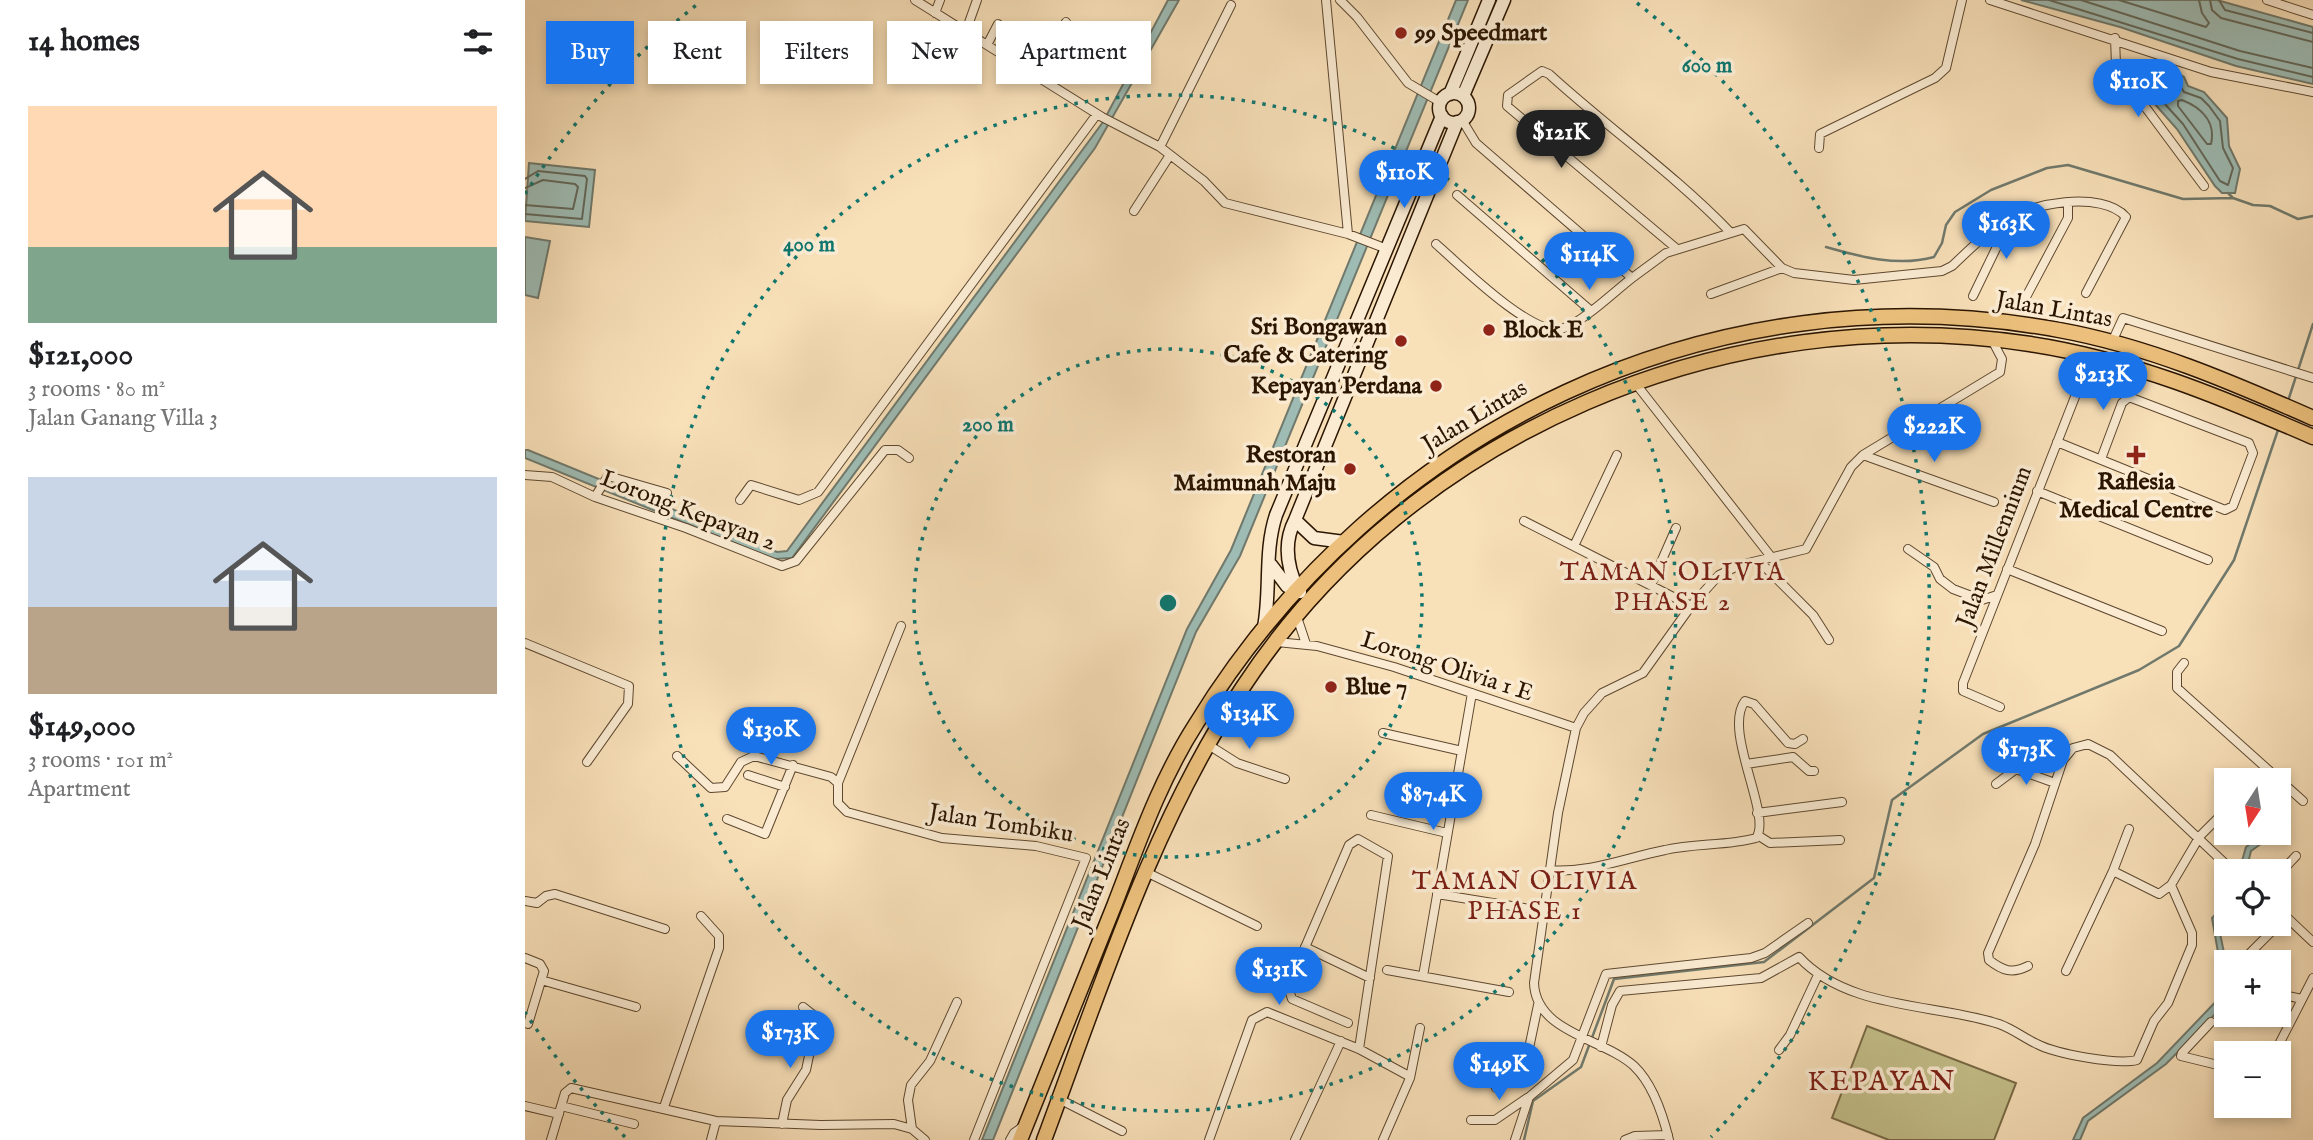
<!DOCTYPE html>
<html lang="en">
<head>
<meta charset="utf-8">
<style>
  :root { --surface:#fff; --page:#f2f2f2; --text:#202124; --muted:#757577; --accent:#1a73e8 }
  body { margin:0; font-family:"IM FELL English",serif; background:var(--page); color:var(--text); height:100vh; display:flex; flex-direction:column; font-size:26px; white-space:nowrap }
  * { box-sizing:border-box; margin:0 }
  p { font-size:23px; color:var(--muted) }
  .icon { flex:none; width:38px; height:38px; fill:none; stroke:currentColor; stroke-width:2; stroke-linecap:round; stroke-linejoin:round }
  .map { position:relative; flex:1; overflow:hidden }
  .panel { display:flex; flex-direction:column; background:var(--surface); width:525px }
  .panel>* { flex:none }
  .banner { position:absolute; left:21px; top:21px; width:665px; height:63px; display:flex; gap:14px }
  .needle { width:46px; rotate:192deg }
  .fabs { position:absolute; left:1689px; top:768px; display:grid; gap:14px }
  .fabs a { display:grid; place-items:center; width:77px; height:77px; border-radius:0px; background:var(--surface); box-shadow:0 4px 10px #0003; font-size:35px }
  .price { position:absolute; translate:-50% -60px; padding:0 16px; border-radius:24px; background:var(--accent); color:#fff; font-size:23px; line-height:46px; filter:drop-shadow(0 2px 4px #0008) }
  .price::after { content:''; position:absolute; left:50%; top:42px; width:21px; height:16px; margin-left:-10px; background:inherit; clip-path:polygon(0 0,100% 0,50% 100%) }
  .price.selected { background:#222; color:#fff }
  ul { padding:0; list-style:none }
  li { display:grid; align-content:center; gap:14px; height:371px; padding:0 28px }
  li span { display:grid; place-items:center; height:217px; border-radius:0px; color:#555 }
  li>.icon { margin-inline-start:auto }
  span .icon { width:126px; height:126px; fill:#fffc; stroke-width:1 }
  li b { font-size:30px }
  h2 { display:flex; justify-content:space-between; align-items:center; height:84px; padding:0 28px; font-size:30px }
  .pill { padding:0 24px; border-radius:0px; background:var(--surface); box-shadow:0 4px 10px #0003; font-size:24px; line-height:63px }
  .pill.selected { background:var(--accent); color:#fff }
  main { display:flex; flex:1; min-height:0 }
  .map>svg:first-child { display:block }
</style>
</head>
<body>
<main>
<section class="panel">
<h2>14 homes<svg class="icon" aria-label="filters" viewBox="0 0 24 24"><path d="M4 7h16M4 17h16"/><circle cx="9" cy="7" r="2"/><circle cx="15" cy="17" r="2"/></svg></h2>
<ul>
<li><span style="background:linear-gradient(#ffd9b3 65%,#7fa58c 0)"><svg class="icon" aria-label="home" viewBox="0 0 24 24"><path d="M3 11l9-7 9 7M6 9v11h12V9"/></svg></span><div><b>$121,000</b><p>3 rooms · 80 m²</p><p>Jalan Ganang Villa 3</p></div></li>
<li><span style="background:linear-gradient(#c9d6e8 60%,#b9a48a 0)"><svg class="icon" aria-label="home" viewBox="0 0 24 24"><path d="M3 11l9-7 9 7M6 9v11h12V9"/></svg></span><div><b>$149,000</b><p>3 rooms · 101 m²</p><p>Apartment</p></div></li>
</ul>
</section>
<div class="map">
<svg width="1788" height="1140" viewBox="0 0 1788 1140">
  <rect width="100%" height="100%" fill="#f8e0b9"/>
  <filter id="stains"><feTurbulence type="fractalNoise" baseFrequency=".00286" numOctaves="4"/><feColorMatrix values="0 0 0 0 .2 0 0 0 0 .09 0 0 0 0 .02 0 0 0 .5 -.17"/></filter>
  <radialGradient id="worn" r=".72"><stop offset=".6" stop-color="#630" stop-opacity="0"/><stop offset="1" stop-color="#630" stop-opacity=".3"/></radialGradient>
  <path fill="#c4c08b" stroke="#786a46" stroke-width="2" d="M1342,1026L1491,1083L1469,1140H1364L1307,1118Z"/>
  <path fill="#9ebcb4" stroke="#70796c" stroke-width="2" d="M643,0H654L570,148L267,558L248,559L0,458V450H3L252,552L262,551L578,122Z
    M931,0H943L715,556L671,632L468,1140H457L662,629L706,550Z
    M1496,0H1692L1788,27V84L1711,66L1595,27Z
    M1633,63L1659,77L1663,86L1679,92L1702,118L1704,146L1715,169L1710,193H1697L1690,186L1652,129L1613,85L1619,68Z
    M4,163L70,170L64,227L0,221Z
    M0,237L25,241L13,298L0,295Z
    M1740,833H1751L1726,851L1721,871H1714L1721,847Z
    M1701,903V910L1692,919L1701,962V1003L1641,1064L1563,1121L1555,1140H1548L1558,1118L1632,1063L1700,992L1687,918Z"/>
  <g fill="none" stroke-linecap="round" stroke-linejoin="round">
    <path stroke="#64685a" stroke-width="2" d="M1524,0L1713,59L1788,77
      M1556,0L1715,51L1788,68
      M1594,0L1681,27L1684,23L1677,13L1674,0
      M1685,0L1687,10L1696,18L1788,42
      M1694,0L1700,10L1788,33
      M1634,71L1653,82L1659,92L1676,98L1684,106L1695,121L1698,148L1708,168L1703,185L1695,181L1658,124L1620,82L1624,73Z
      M1657,100C1677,108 1691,122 1686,144H1682L1653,106V101Z
      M0,179L13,171L60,176L62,179L57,219L0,214
      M0,188L18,180L50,184L53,187L48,209L0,205"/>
    <path stroke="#70796c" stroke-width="2.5" d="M1703,193L1708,198L1728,205L1745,206L1773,219L1788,216
      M1301,247C1336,257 1373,267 1409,257L1417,243L1421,225L1430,212L1466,190L1522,168L1543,165L1658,199L1708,198
      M1763,401L1788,324
      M999,1140L1008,1101L1056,1067L1089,979L1239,962L1349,878L1367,800L1458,734L1614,670L1654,646L1709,560L1754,427"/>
    <defs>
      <path id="street" d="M390,0L577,117L635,147L679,181L700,203L823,234L862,249
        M801,0L823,234
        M815,0L832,17L883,83L915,102
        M1465,0L1686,72L1788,92
        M1742,0L1788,15
        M410,13L415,0
        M441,31L452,0
        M1590,38L1591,65L1595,73L1679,186
        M462,45L473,24
        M512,74L541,22
        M937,120L951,143L1107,278L1141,253L1219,229L1257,268L1269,273L1329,280L1417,271L1427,266C1443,251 1459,235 1477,222C1504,203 1577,190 1601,217L1561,293
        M635,147L706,5
        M1294,148L1295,134L1410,78L1421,68L1437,0
        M932,195L1065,310
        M609,211L645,155
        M911,244C934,264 1006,336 1036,329C1056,324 1090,291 1107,278
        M1152,249L982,106L983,95L1017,71L1024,74C1083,128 1149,174 1205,232
        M1186,294L1257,268
        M1448,296L1479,232V220
        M1501,297L1543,218V202
        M1587,342L1598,318L1788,378
        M1547,353L1557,379
        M1111,384L1247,558
        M1532,442L1700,510L1708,506L1728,453L1724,443L1604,397L1597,403L1576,459
        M1338,455L1469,502
        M0,475L27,477L70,497L161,528L257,566L271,561L360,450H373L384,458
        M1512,491L1683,560
        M70,497L83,476L142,493
        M215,500L226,485L274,500L293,492L572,114
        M999,521L1166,606
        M1049,546L1092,455
        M1383,549L1409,567L1415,579L1428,589L1457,600L1472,595
        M1234,561L1288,615L1304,640
        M1482,569L1637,631
        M1126,585L1151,528
        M772,617L781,644
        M752,642L792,646L869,667L1051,728
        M0,643L104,686L103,704L62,762
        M1659,663L1652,672V688L1778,801
        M1475,707L1438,691V683L1557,379L1568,370L1586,363
        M858,733L937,751
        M682,744L712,763L760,779
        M152,756L186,788L200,787L216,762L229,756L306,777L313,783V803L322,812L417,838L511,846L561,858L449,1140
        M1221,764L1268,757L1284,771H1289
        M223,775L260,787
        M313,783L376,626
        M1471,784L1491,769L1530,783
        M1232,813L1317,802
        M846,815L922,833
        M202,819L240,834L268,765
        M1604,829L1588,871L1634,894L1646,885L1675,836L1701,810
        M1234,836L1245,843L1315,840
        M1024,870C1066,873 1100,858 1140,850C1170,843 1202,846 1231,838C1248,816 1197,731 1220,701L1229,704L1263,743L1270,744L1278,739
        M623,873L732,926
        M1754,874L1771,856
        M912,894L1018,911
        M0,901L12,903L21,896L30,894L140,929
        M1754,910L1788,942
        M780,947L845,978
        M1725,953L1761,917
        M0,958L15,964L19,971L3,1024
        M1503,966C1487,974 1478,971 1464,960L1463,953L1510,844L1538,760L1548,748L1563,744L1585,755L1709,872
        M862,970L984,992
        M1541,971L1588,871
        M898,976L947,693
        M16,980L111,1007
        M1754,994L1777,999
        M1686,1022L1657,1053L1656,1056L1701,1067
        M823,1023L767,999L763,987L824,845L833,839L863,856L834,1049
        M1076,1047L1087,1005L1095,991L1236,978L1274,957C1323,1010 1409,1003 1474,1024C1488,1029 1499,1038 1512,1044C1531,1054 1592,1065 1612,1060L1629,1021L1643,1003L1667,945V933L1646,885
        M1254,1050L1265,1035L1293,975
        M1749,1054L1788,978
        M885,1078L895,1028
        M971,1088L969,1068L972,1061L996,1059L1003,1053L1013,1005
        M534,1099L597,1131
        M0,1106L34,1114
        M36,1106L109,1124
        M139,1107L194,948V936L176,916
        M946,1120H970L1002,1098
        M257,1124L262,1100L281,1070L292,1018L278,1007
        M387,1129L383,1100L386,1085L405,1061L432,1002
        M26,1140L40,1093L46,1088L191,1121L296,1125L369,1124L387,1129L400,1140
        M186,1140L191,1121
        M485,1140L489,1133L500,1125
        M684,1140L727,1020L742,1012L834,1049L882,1075L885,1078L858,1140
        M770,1140L816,1041
        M990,1140L1004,1097L1048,1060L1081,974L1226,958L1240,953L1283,923
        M1100,1140L1110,1136L1143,1135
        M1144,1140C1138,1115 1128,1084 1109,1066C1078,1038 1011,1033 1009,983L1033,813L1051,728L1059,713L1077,693L1118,673L1166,606L1194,575L1215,565L1281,549L1326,467L1338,455L1475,372L1477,359L1468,342"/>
      <path id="secondary" d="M914 108a15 15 0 1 1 30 0a15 15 0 1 1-30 0Z
        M925,94L964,0
        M938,96L979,0
        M770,520C758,543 762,567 773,590
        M819,542L789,538L770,520L932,122
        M746,565L762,586L775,592
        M739,627C746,590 739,551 751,515L917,116"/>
      <path id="highway" d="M495,1140C526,1062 557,984 589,906C613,844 635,780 671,724C853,427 1188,267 1534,330C1623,346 1706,382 1788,418
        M519,1140C576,987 627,824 718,687C886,431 1204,298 1505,344C1605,359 1696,397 1788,437"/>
    </defs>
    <use href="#street" stroke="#5e482f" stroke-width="10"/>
    <use href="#secondary" stroke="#2b1501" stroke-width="15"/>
    <use href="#highway" stroke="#2b1501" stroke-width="17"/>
    <use href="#street" stroke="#faebd2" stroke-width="8"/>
    <use href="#secondary" stroke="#faebd2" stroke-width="12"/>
    <use href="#highway" stroke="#ecc07c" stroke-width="14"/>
  </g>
  <g fill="none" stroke="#0f766e" stroke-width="3.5" stroke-dasharray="3.5 7">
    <circle cx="643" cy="603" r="254"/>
    <circle cx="643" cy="603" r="508"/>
    <path d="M100 1137A762 762 0 0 1 0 1012M0 194A762 762 0 0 1 174 3M1112 3A762 762 0 0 1 1186 1137"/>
  </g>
  <g fill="#8f2418" stroke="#faebd2" stroke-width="2.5">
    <circle cx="876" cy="33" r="7"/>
    <circle cx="964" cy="330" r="7"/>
    <circle cx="876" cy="341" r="7"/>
    <circle cx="911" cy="386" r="7"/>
    <path d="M1607.5 444.5h7v7h7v7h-7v7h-7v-7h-7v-7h7z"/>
    <circle cx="825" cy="469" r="7"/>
    <circle cx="806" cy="687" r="7"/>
  </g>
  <g text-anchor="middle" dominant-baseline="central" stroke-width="7" stroke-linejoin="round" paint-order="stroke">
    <g font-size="24" font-weight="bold" fill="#2b1501" stroke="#faebd2" text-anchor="start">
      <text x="890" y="33">99 Speedmart</text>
      <text x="862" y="327" text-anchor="end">Sri Bongawan<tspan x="862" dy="28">Cafe &amp; Catering</tspan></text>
      <text x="978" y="330">Block E</text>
      <text x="897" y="386" text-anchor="end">Kepayan Perdana</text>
      <text x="811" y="455" text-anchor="end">Restoran<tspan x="811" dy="28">Maimunah Maju</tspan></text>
      <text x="1611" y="482" text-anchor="middle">Raflesia<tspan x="1611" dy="28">Medical Centre</tspan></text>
      <text x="820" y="687">Blue 7</text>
    </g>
    <g font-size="24" fill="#2b1501" stroke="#faebd2">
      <text transform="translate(1529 310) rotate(10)">Jalan Lintas</text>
      <text transform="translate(950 417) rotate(-31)">Jalan Lintas</text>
      <text transform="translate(163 511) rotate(21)">Lorong Kepayan 2</text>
      <text transform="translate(1470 547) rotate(-69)">Jalan Millennium</text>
      <text transform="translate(922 667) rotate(18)">Lorong Olivia 1 E</text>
      <text transform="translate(476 824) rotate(9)">Jalan Tombiku</text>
      <text transform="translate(577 874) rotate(-68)">Jalan Lintas</text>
    </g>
    <g font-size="26" letter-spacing="2" fill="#7a1f14" stroke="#faebd2">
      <text x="1148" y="572">TAMAN OLIVIA<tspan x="1148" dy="30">PHASE 2</tspan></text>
      <text x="1000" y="881">TAMAN OLIVIA<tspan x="1000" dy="30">PHASE 1</tspan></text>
    </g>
    <g font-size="28" letter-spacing="2" fill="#7a1f14" stroke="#faebd2">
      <text x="1357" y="1082">KEPAYAN</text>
    </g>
  </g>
  <circle cx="643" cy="603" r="10" fill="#0f766e" stroke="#faebd2" stroke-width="3.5"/>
  <g font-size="21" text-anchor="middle" font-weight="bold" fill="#0f766e" stroke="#faebd2" stroke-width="7" stroke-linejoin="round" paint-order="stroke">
    <text x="1182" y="72">600 m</text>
    <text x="284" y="251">400 m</text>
    <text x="463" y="431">200 m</text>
  </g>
  <rect width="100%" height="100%" filter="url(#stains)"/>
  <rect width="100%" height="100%" fill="url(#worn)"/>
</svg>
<div class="fabs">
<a><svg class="needle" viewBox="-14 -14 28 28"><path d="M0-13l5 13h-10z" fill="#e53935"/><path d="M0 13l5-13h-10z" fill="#757577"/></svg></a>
<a><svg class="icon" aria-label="locate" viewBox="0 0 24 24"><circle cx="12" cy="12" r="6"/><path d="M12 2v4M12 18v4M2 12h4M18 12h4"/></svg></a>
<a>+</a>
<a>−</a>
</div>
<b class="price" style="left:1613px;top:119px">$110K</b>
<b class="price selected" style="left:1036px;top:170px">$121K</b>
<b class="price" style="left:879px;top:210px">$110K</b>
<b class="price" style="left:1481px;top:261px">$163K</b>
<b class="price" style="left:1064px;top:292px">$114K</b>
<b class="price" style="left:1578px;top:412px">$213K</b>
<b class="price" style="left:1409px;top:464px">$222K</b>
<b class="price" style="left:724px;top:751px">$134K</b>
<b class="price" style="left:246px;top:767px">$130K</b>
<b class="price" style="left:1501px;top:787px">$173K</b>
<b class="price" style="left:908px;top:832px">$87.4K</b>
<b class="price" style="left:754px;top:1007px">$131K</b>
<b class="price" style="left:265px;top:1070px">$173K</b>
<b class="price" style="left:974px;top:1102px">$149K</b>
<div class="banner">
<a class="pill selected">Buy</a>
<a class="pill">Rent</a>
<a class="pill">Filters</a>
<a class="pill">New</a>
<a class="pill">Apartment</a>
</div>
</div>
</main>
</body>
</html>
